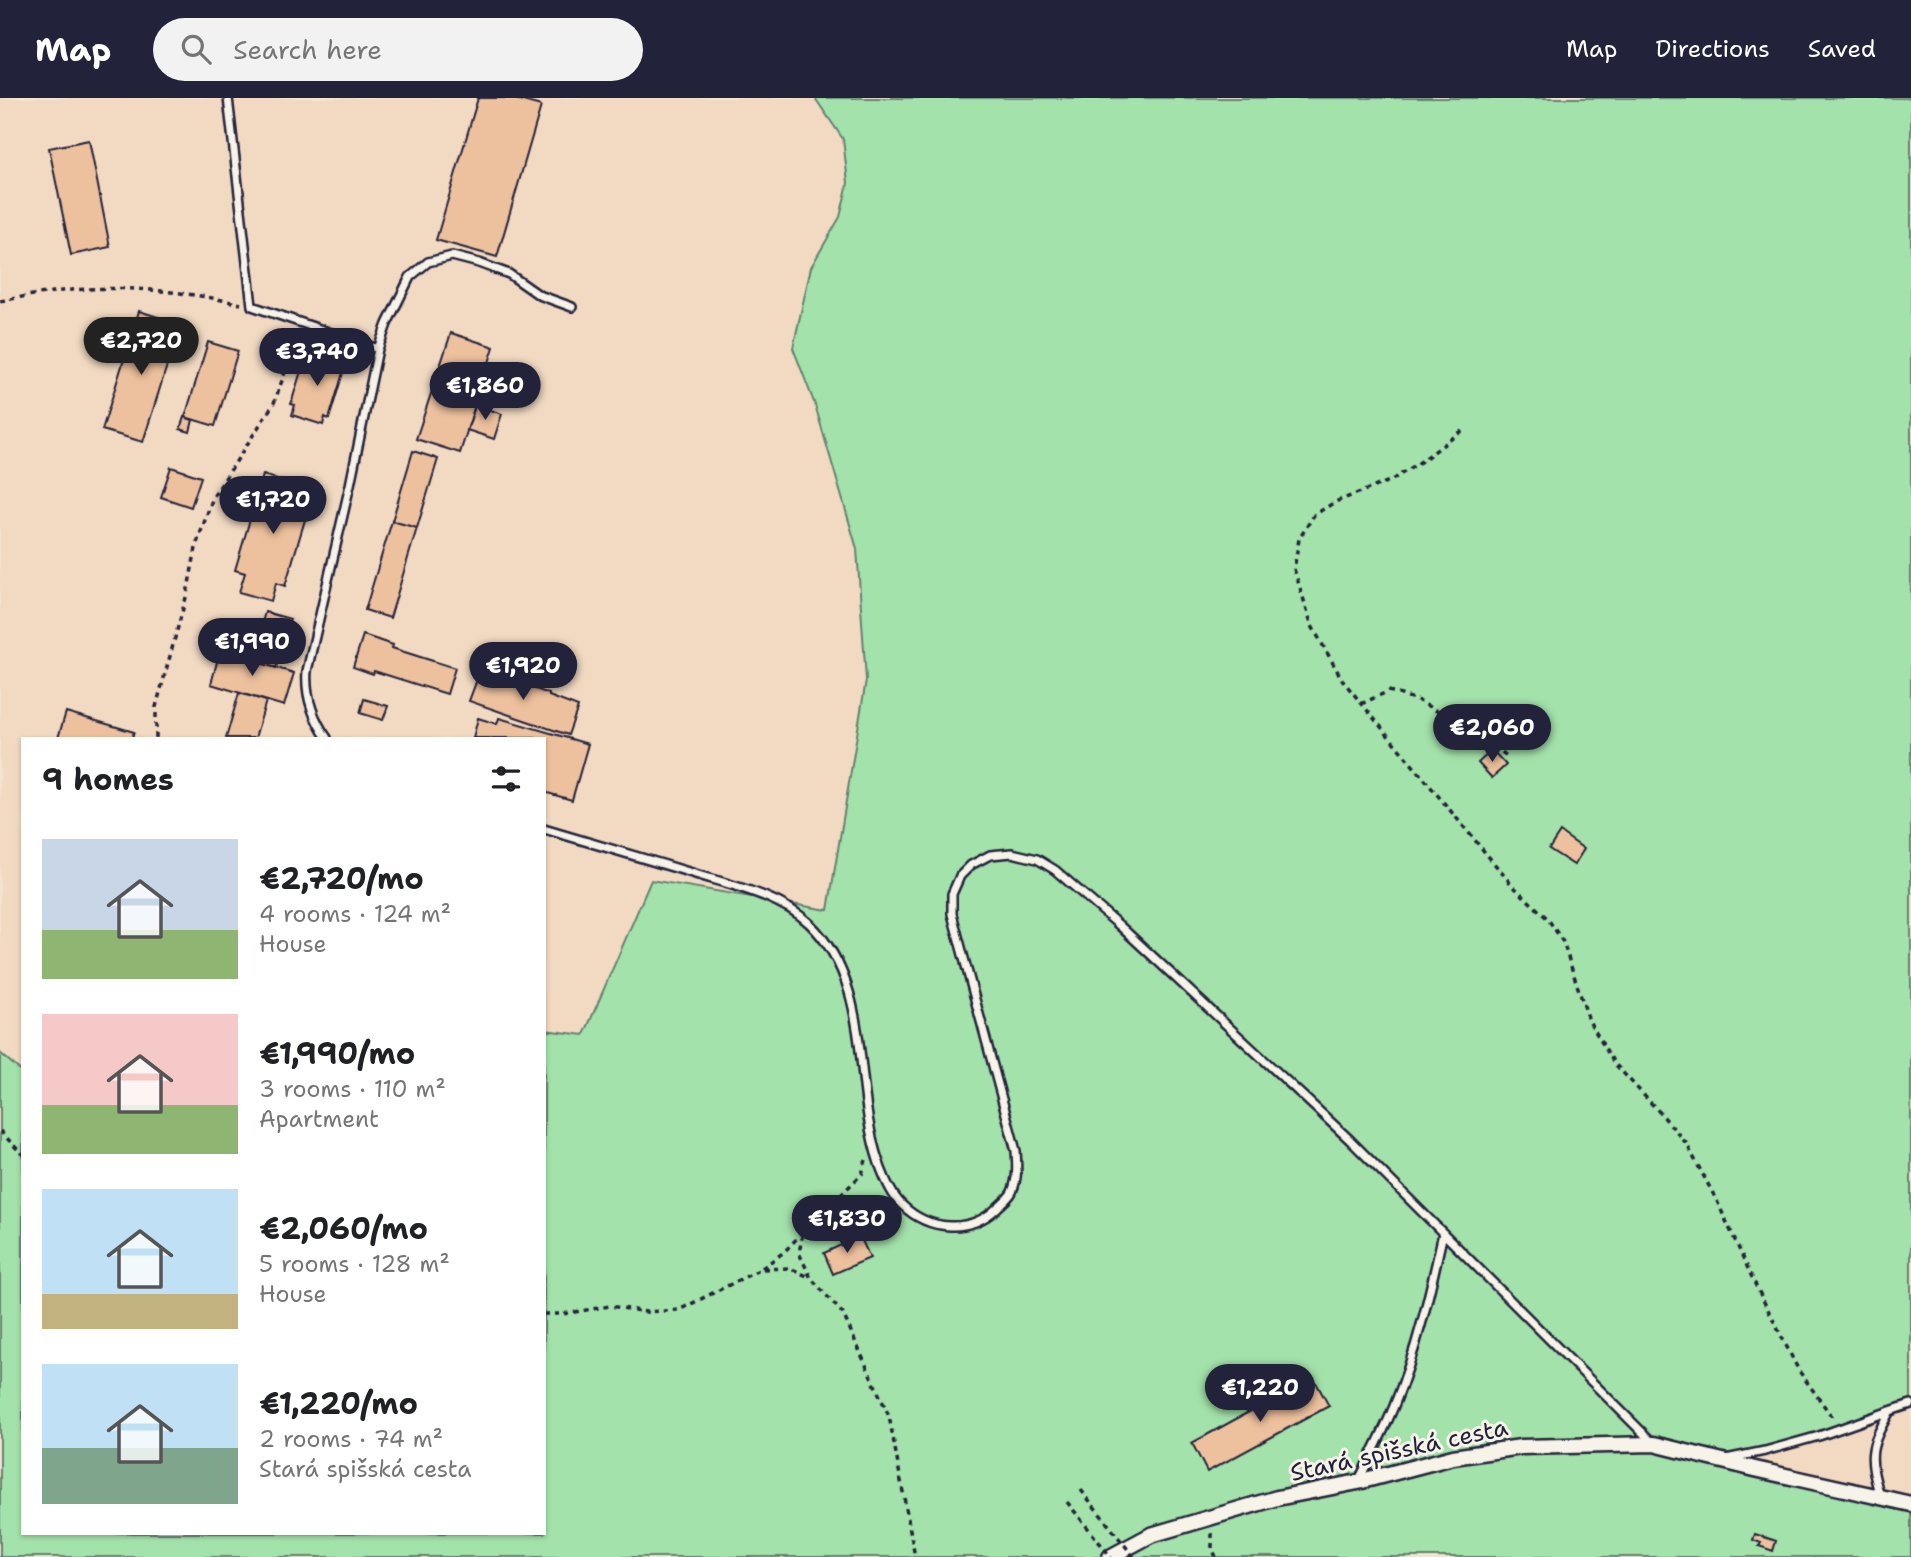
<!DOCTYPE html>
<html lang="en">
<head>
<meta charset="utf-8">
<style>
  :root { --surface:#fff; --page:#f2f2f2; --text:#202124; --muted:#757577; --accent:#22223b }
  body { margin:0; font-family:"Shantell Sans",sans-serif; background:var(--page); color:var(--text); height:100vh; display:flex; flex-direction:column; font-size:26px; white-space:nowrap }
  * { box-sizing:border-box; margin:0 }
  p { font-size:23px; color:var(--muted) }
  .icon { flex:none; width:38px; height:38px; fill:none; stroke:currentColor; stroke-width:2; stroke-linecap:round; stroke-linejoin:round }
  .map { position:relative; flex:1; overflow:hidden }
  .drawer { position:absolute; left:21px; top:639px; width:525px; height:798px; display:flex; flex-direction:column; background:var(--surface); border-radius:0px; box-shadow:0 2px 5px #0004 }
  .drawer>* { flex:none }
  .price { position:absolute; translate:-50% -60px; padding:0 16px; border-radius:24px; background:var(--accent); color:#fff; font-size:23px; line-height:46px; filter:drop-shadow(0 2px 4px #0008) }
  .price::after { content:''; position:absolute; left:50%; top:42px; width:21px; height:16px; margin-left:-10px; background:inherit; clip-path:polygon(0 0,100% 0,50% 100%) }
  .price.current { background:#222; color:#fff }
  ul { padding:0; list-style:none }
  li { display:flex; align-items:center; gap:21px; height:175px; padding:0 21px }
  li span { display:grid; place-items:center; flex:none; width:196px; height:140px; border-radius:0px; color:#555 }
  li>.icon { margin-inline-start:auto }
  span .icon { width:84px; height:84px; fill:#fffc; stroke-width:1 }
  li b { font-size:30px }
  h2 { display:flex; justify-content:space-between; align-items:center; height:84px; padding:0 21px; font-size:30px }
  header { display:flex; align-items:center; gap:42px; box-sizing:border-box; height:98px; padding:0 35px; background:var(--accent); color:#fff }
  header strong { font-size:33px }
  nav { display:flex; gap:38px; margin-inline-start:auto; font-size:24px }
  .search { width:490px; height:63px; background:var(--page); display:flex; align-items:center; gap:18px; box-sizing:border-box; padding:0 24px; border-radius:38px; color:var(--muted); font-size:26px }
  .map>svg:first-child { display:block }
</style>
</head>
<body>
<header>
<strong>Map</strong>
<div class="search"><svg class="icon" aria-label="search" viewBox="0 0 24 24"><circle cx="10" cy="10" r="6"/><path d="M15 15l6 6"/></svg>Search here</div>
<nav><a>Map</a><a>Directions</a><a>Saved</a></nav>
</header>
<div class="map">
<svg width="1911" height="1459" viewBox="0 0 1911 1459">
  <rect width="100%" height="100%" fill="#f4e4d2"/>
  <filter id="ink" filterUnits="userSpaceOnUse"><feTurbulence type="fractalNoise" baseFrequency=".0143" numOctaves="2"/><feDisplacementMap in="SourceGraphic" scale="14" xChannelSelector="R" yChannelSelector="G"/><feConvolveMatrix kernelMatrix="1 2 1 2 8 2 1 2 1" color-interpolation-filters="sRGB"/></filter>
  <g filter="url(#ink)">
    <path fill="#f2dac2" d="M0,0H815L843,41L848,85L840,119L811,169L793,250L815,307L857,451L866,582L828,812L651,782L584,937L544,932V640H23V975L0,955Z
      M1911,1306V1406L1718,1362Z"/>
    <path fill="#a3e2aa" stroke="#628272" stroke-width="2" d="M815,0H1911V1306L1841,1330L1720,1362L1911,1406V1459H1126L1136,1451L1213,1420C1168,1415 1140,1437 1103,1459H0V955L23,975V1435H544V932L584,937L651,782L828,812L866,582L857,451L815,307L793,250L811,169L840,119L848,85L843,41Z"/>
    <path fill="#eec19e" stroke="#22223b" stroke-width="2" d="M478,0H512L541,8L497,159L436,142Z
      M89,42L110,149L71,157L49,50Z
      M139,213L180,226L143,344L102,332Z
      M451,235L494,249L460,355L416,341Z
      M208,244L238,253L215,328L185,319Z
      M307,253L346,265L329,321L325,319L323,327L292,317L295,307L291,306Z
      M475,307L502,316L494,341L467,332Z
      M184,319L193,322L190,334L180,331Z
      M413,353L438,361L417,430L392,423Z
      M171,369L201,379L191,409L161,399Z
      M263,377L314,392L285,488L276,485L271,503L239,494L245,475L235,472Z
      M392,423L417,430L390,520L365,512Z
      M265,514L290,521L276,570L251,562Z
      M363,537L393,547L392,550L455,570L447,596L374,573L373,576L353,569Z
      M220,553L294,575L284,608L211,586Z
      M481,571L549,596V598L578,609L568,637L469,603Z
      M239,595L266,603L255,640H226Z
      M364,601L388,608L383,622L360,615Z
      M66,614L134,634L132,640H58Z
      M478,620L497,626L499,620L588,646L572,702L544,694V640H473Z
      M1492,652L1506,667L1492,680L1478,665Z
      M1560,734L1584,751L1574,767L1549,751Z
      M860,1138L870,1160L833,1176L824,1155Z
      M1313,1279L1329,1308L1207,1374L1192,1345Z
      M1755,1436L1776,1443L1773,1453L1759,1448L1761,1445L1753,1442Z"/>
    <g fill="none" stroke-linecap="round" stroke-linejoin="round">
      <defs>
        <path id="lane" d="M228,0L252,208L378,251
          M327,640C313,620 305,598 307,573L350,387L378,251L387,226L410,179L428,164L452,158L479,165L509,176L539,197L572,209
          M544,731C594,746 643,760 692,775C730,787 779,797 809,825C874,887 852,987 879,1065C884,1079 891,1097 902,1107C929,1133 970,1136 997,1110C1002,1105 1009,1100 1012,1094C1018,1080 1017,1067 1016,1053L952,816V796L960,778L971,767L990,757L1012,755L1037,761L1055,772L1120,828L1349,1041L1652,1344
          M1726,1361L1765,1353L1819,1338L1890,1313
          M1359,1382C1371,1357 1384,1333 1394,1308C1417,1252 1430,1194 1443,1135
          M1880,1398C1868,1358 1869,1350 1890,1313L1911,1306"/>
        <path id="street" d="M1110,1459L1151,1437L1277,1400L1358,1384L1453,1359L1521,1349L1654,1346L1755,1371L1911,1406"/>
      </defs>
      <use href="#lane" stroke="#22223b" stroke-width="12"/>
      <use href="#street" stroke="#22223b" stroke-width="19"/>
      <path stroke="#22223b" stroke-width="3.5" stroke-dasharray="5 5" stroke-linecap="butt" d="M0,203C18,200 35,196 53,194C116,186 180,192 241,206
        M1462,333L1420,364L1392,382L1335,404L1314,417L1299,441L1294,471L1312,528L1343,583L1512,787L1548,821L1563,844L1589,923L1614,965L1663,1018L1686,1045L1717,1103L1756,1188L1799,1273L1833,1320
        M1361,606L1389,593L1417,602L1469,631L1510,660
        M156,640V609L187,496L197,445L213,399L274,305L299,235
        M0,1033L23,1057
        M866,1062L862,1076L803,1134L799,1155L811,1180L843,1216L889,1318L915,1459
        M762,1170L784,1154L803,1134
        M544,1216H563L610,1208L646,1214L679,1212L761,1171L790,1170L809,1179
        M1212,1435V1450L1216,1459"/>
      <use href="#lane" stroke="#f7f3e8" stroke-width="7"/>
      <use href="#street" stroke="#f7f3e8" stroke-width="14"/>
      <path stroke="#22223b" stroke-width="3.5" stroke-dasharray="5 5" stroke-linecap="butt" d="M1081,1392L1134,1459
        M1067,1404L1111,1459"/>
    </g>
  </g>
  <g text-anchor="middle" dominant-baseline="central" stroke-width="6" stroke-linejoin="round" paint-order="stroke">
    <g font-size="24" fill="#22223b" stroke="#f7f3e8">
      <text transform="translate(1399 1352) rotate(-12)">Stará spišská cesta</text>
    </g>
  </g>
</svg>
<b class="price current" style="left:141px;top:279px">€2,720</b>
<b class="price" style="left:317px;top:290px">€3,740</b>
<b class="price" style="left:485px;top:324px">€1,860</b>
<b class="price" style="left:273px;top:438px">€1,720</b>
<b class="price" style="left:252px;top:580px">€1,990</b>
<b class="price" style="left:523px;top:604px">€1,920</b>
<b class="price" style="left:1492px;top:666px">€2,060</b>
<b class="price" style="left:847px;top:1157px">€1,830</b>
<b class="price" style="left:1260px;top:1326px">€1,220</b>
<section class="drawer">
<h2>9 homes<svg class="icon" aria-label="filters" viewBox="0 0 24 24"><path d="M4 7h16M4 17h16"/><circle cx="9" cy="7" r="2"/><circle cx="15" cy="17" r="2"/></svg></h2>
<ul>
<li><span style="background:linear-gradient(#c9d6e8 65%,#8fb573 0)"><svg class="icon" aria-label="home" viewBox="0 0 24 24"><path d="M3 11l9-7 9 7M6 9v11h12V9"/></svg></span><div><b>€2,720/mo</b><p>4 rooms · 124 m²</p><p>House</p></div></li>
<li><span style="background:linear-gradient(#f6c9c9 65%,#8fb573 0)"><svg class="icon" aria-label="home" viewBox="0 0 24 24"><path d="M3 11l9-7 9 7M6 9v11h12V9"/></svg></span><div><b>€1,990/mo</b><p>3 rooms · 110 m²</p><p>Apartment</p></div></li>
<li><span style="background:linear-gradient(#bfe0f5 75%,#c2b280 0)"><svg class="icon" aria-label="home" viewBox="0 0 24 24"><path d="M3 11l9-7 9 7M6 9v11h12V9"/></svg></span><div><b>€2,060/mo</b><p>5 rooms · 128 m²</p><p>House</p></div></li>
<li><span style="background:linear-gradient(#bfe0f5 60%,#7fa58c 0)"><svg class="icon" aria-label="home" viewBox="0 0 24 24"><path d="M3 11l9-7 9 7M6 9v11h12V9"/></svg></span><div><b>€1,220/mo</b><p>2 rooms · 74 m²</p><p>Stará spišská cesta</p></div></li>
</ul>
</section>
</div>
</body>
</html>
